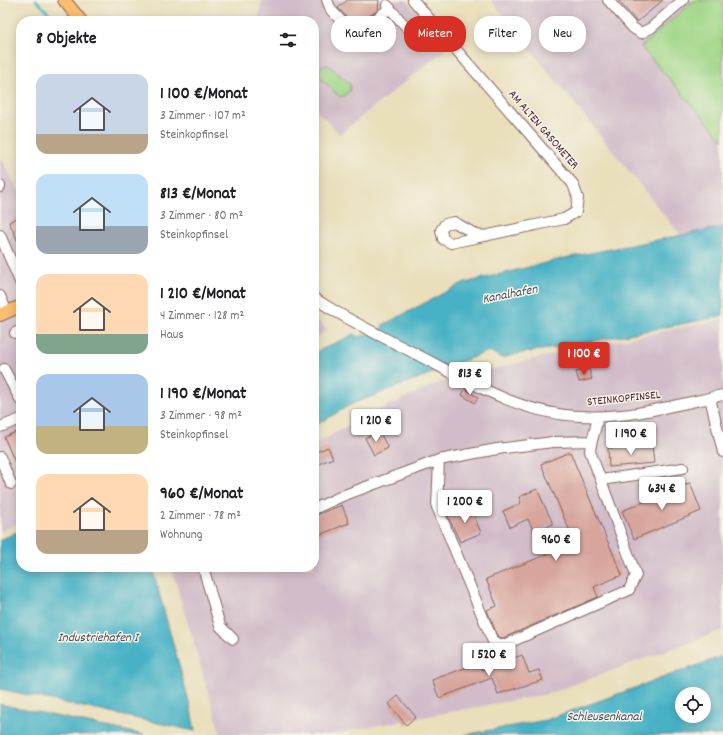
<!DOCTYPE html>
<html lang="de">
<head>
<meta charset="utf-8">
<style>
  :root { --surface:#fff; --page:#f2f2f2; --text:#202124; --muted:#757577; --accent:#d93025 }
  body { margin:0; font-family:Dekko,sans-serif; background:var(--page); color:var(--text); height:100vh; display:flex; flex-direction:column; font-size:15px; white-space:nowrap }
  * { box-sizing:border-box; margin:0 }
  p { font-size:13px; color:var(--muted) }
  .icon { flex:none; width:22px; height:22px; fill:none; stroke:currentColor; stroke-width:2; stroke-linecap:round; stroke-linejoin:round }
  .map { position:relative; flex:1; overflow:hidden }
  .sheet { position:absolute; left:16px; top:16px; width:303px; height:556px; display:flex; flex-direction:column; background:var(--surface); border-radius:16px; box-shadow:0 2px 10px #0003 }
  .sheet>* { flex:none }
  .guide { position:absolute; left:331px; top:16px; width:332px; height:36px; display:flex; gap:8px }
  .tools { position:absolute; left:675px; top:687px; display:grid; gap:8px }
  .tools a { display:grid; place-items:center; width:36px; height:36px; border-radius:50%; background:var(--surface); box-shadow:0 2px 10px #0003; font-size:20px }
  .price { position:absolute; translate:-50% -34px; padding:0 9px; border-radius:4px; background:#fff; color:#222; font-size:13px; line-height:26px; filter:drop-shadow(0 1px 2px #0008) }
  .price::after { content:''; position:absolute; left:50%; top:24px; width:12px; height:9px; margin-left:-6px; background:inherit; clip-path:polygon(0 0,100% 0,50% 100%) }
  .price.selected { background:var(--accent); color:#fff }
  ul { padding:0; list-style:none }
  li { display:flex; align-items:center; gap:12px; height:100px; padding:0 20px }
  li span { display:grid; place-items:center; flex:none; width:112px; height:80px; border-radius:12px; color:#555 }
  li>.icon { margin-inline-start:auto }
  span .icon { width:48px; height:48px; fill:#fffc; stroke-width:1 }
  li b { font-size:17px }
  h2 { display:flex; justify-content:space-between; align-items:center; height:48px; padding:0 20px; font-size:17px }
  .tag { padding:0 14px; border-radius:16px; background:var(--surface); box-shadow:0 2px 10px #0003; font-size:14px; line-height:36px }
  .tag.selected { background:var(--accent); color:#fff }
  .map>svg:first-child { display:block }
</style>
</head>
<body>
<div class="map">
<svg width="723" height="735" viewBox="0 0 723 735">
  <rect width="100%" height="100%" fill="#f7f3e8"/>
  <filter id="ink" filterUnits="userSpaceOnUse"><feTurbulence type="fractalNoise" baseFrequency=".025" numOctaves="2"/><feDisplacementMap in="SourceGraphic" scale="8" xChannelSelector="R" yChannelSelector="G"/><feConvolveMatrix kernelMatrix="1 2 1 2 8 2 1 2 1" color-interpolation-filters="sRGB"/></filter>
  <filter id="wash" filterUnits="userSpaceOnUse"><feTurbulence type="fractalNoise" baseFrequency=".012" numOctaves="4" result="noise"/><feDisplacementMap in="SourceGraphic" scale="16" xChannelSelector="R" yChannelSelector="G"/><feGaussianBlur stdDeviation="0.9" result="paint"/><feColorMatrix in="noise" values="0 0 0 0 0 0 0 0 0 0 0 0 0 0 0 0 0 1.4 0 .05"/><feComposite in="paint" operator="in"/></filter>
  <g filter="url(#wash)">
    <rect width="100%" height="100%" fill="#e9dfbb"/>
    <path fill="#d1bdc9" d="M262,0H406L447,48L340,134L314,108V21H258Z
      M491,0H723V227L681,236Z
      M0,156L21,195V522L0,531Z
      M314,317L327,330L314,339Z
      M723,319V630L548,694L326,735H221L171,567H314V445L360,418L441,382L575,349Z"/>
    <path fill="#a1d788" stroke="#767b5a" d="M694,0H723V140L641,47Z
      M328,65L350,84V90L344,96H339L320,78L316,77V71L323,66Z"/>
    <path fill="#47b2c5" stroke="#486878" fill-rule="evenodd" d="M723,227V316L562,347L521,353L502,358L489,351L352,404L314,426V353L354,334L359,337L382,328L383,325L461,284L565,258Z
      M21,530V567H152L190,705L195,731L0,689V540Z
      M723,656V735H464L546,720ZM682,694H704V716H682Z
      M0,704L144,735H0Z"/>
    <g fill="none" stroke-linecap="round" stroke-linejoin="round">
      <path stroke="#47b2c5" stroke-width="2.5" d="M36,0L57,21"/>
    </g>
    <g id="blocks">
      <path fill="#d7a59b" d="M347,0H379L378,10L368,17L366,16L356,27L338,8Z
        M618,0H663L637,22Z
        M21,216V248L9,222Z
        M589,369L592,379L579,382L576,372Z
        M465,389L478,397L475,403L462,395Z
        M21,430V476L4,437Z
        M379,431L388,448L374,455L365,438Z
        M652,445L654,463L609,467L608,448Z
        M328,447L333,458L316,465L314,453Z
        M570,452L622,575L594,587L598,597L503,638L498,637L487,610L497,606L486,579L575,543L541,464Z
        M690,483L701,511L634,539L622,511Z
        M537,489L553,524L534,532L528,519L510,527L503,511L521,503L519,497Z
        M342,505L349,523L314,537V516Z
        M470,506L481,533L460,542L448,516Z
        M522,655L529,673L539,670L543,680L498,694L492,678L439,698L432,680L479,663L482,670Z
        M398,696L416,717L406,725L389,704Z"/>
    </g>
  </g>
  <g filter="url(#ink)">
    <use href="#blocks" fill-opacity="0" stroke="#82625d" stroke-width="1"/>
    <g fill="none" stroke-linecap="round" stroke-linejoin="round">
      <defs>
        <path id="minor" d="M327,0L331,10L355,36L390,8
          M413,0L573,184L578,198L576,212L564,219L451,243L443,239L441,230L445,224L454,222L477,235L486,236
          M608,0L633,28L641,33L651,28L683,0
          M387,5C405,25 413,43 442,33
          M0,186V187
          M0,235L21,284
          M0,296L7,312
          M314,298C345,319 379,335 412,352C465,379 518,414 580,416C628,419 676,405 723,395
          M15,333L21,330
          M4,369L21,401
          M710,398L723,452
          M0,427L21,419
          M0,457L11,484
          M439,460L437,507L499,656
          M601,480L683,468
          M314,509L342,496L439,460L497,449L553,442L591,441
          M203,567L220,626L233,639
          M493,642L504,645L629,590L636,575L590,451C591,439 597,429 597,417"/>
        <path id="major" d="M64,0L81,21
          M0,315L21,306"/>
      </defs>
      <use href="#minor" stroke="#82625d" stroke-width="12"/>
      <use href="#major" stroke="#82625d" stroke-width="14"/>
      <use href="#minor" stroke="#fff" stroke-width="10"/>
      <use href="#major" stroke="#fcbd6e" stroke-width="12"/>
    </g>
  </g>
  <g text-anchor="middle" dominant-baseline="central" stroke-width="3" stroke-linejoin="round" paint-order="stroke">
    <g font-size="12" fill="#4a1f2b" stroke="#f7f3e8">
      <text transform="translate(543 130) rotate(49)">AM ALTEN GASOMETER</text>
      <text transform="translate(624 399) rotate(-6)">STEINKOPFINSEL</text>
    </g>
    <g font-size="13" font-style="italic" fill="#495261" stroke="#f7f3e8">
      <text transform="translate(510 295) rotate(-11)">Kanalhafen</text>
      <text x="98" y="638">Industriehafen I</text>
      <text x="604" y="717">Schleusenkanal</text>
    </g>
  </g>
</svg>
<div class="tools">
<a><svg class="icon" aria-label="locate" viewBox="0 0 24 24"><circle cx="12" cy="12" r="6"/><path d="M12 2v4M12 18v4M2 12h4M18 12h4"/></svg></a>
</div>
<b class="price selected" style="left:584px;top:376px">1 100 €</b>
<b class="price" style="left:470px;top:396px">813 €</b>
<b class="price" style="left:376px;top:443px">1 210 €</b>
<b class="price" style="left:631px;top:456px">1 190 €</b>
<b class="price" style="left:662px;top:511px">634 €</b>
<b class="price" style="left:465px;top:524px">1 200 €</b>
<b class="price" style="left:556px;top:562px">960 €</b>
<b class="price" style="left:489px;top:677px">1 520 €</b>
<div class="guide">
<a class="tag">Kaufen</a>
<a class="tag selected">Mieten</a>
<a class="tag">Filter</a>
<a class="tag">Neu</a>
</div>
<section class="sheet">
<h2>8 Objekte<svg class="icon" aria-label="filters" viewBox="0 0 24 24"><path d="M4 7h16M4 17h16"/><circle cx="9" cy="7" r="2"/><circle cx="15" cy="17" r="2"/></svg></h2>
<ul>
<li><span style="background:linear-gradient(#c9d6e8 75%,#b9a48a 0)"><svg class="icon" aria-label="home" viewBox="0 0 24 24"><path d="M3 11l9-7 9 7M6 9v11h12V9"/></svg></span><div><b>1 100 €/Monat</b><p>3 Zimmer · 107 m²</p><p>Steinkopfinsel</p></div></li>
<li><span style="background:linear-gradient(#bfe0f5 65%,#9aa5b1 0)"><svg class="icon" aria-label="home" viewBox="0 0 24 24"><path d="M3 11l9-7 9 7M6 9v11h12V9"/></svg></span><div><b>813 €/Monat</b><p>3 Zimmer · 80 m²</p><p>Steinkopfinsel</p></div></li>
<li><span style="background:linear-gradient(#ffd9b3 75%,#7fa58c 0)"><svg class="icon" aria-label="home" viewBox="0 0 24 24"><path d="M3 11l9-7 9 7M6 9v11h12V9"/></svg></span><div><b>1 210 €/Monat</b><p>4 Zimmer · 128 m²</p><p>Haus</p></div></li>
<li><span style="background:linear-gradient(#a9c7e8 65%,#c2b280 0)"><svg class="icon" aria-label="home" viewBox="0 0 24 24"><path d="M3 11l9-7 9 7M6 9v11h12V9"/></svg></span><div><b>1 190 €/Monat</b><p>3 Zimmer · 98 m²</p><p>Steinkopfinsel</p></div></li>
<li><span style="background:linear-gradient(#ffd9b3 70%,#b9a48a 0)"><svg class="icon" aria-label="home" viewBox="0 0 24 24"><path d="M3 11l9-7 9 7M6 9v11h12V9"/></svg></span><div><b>960 €/Monat</b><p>2 Zimmer · 78 m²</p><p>Wohnung</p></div></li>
</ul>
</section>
</div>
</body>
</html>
